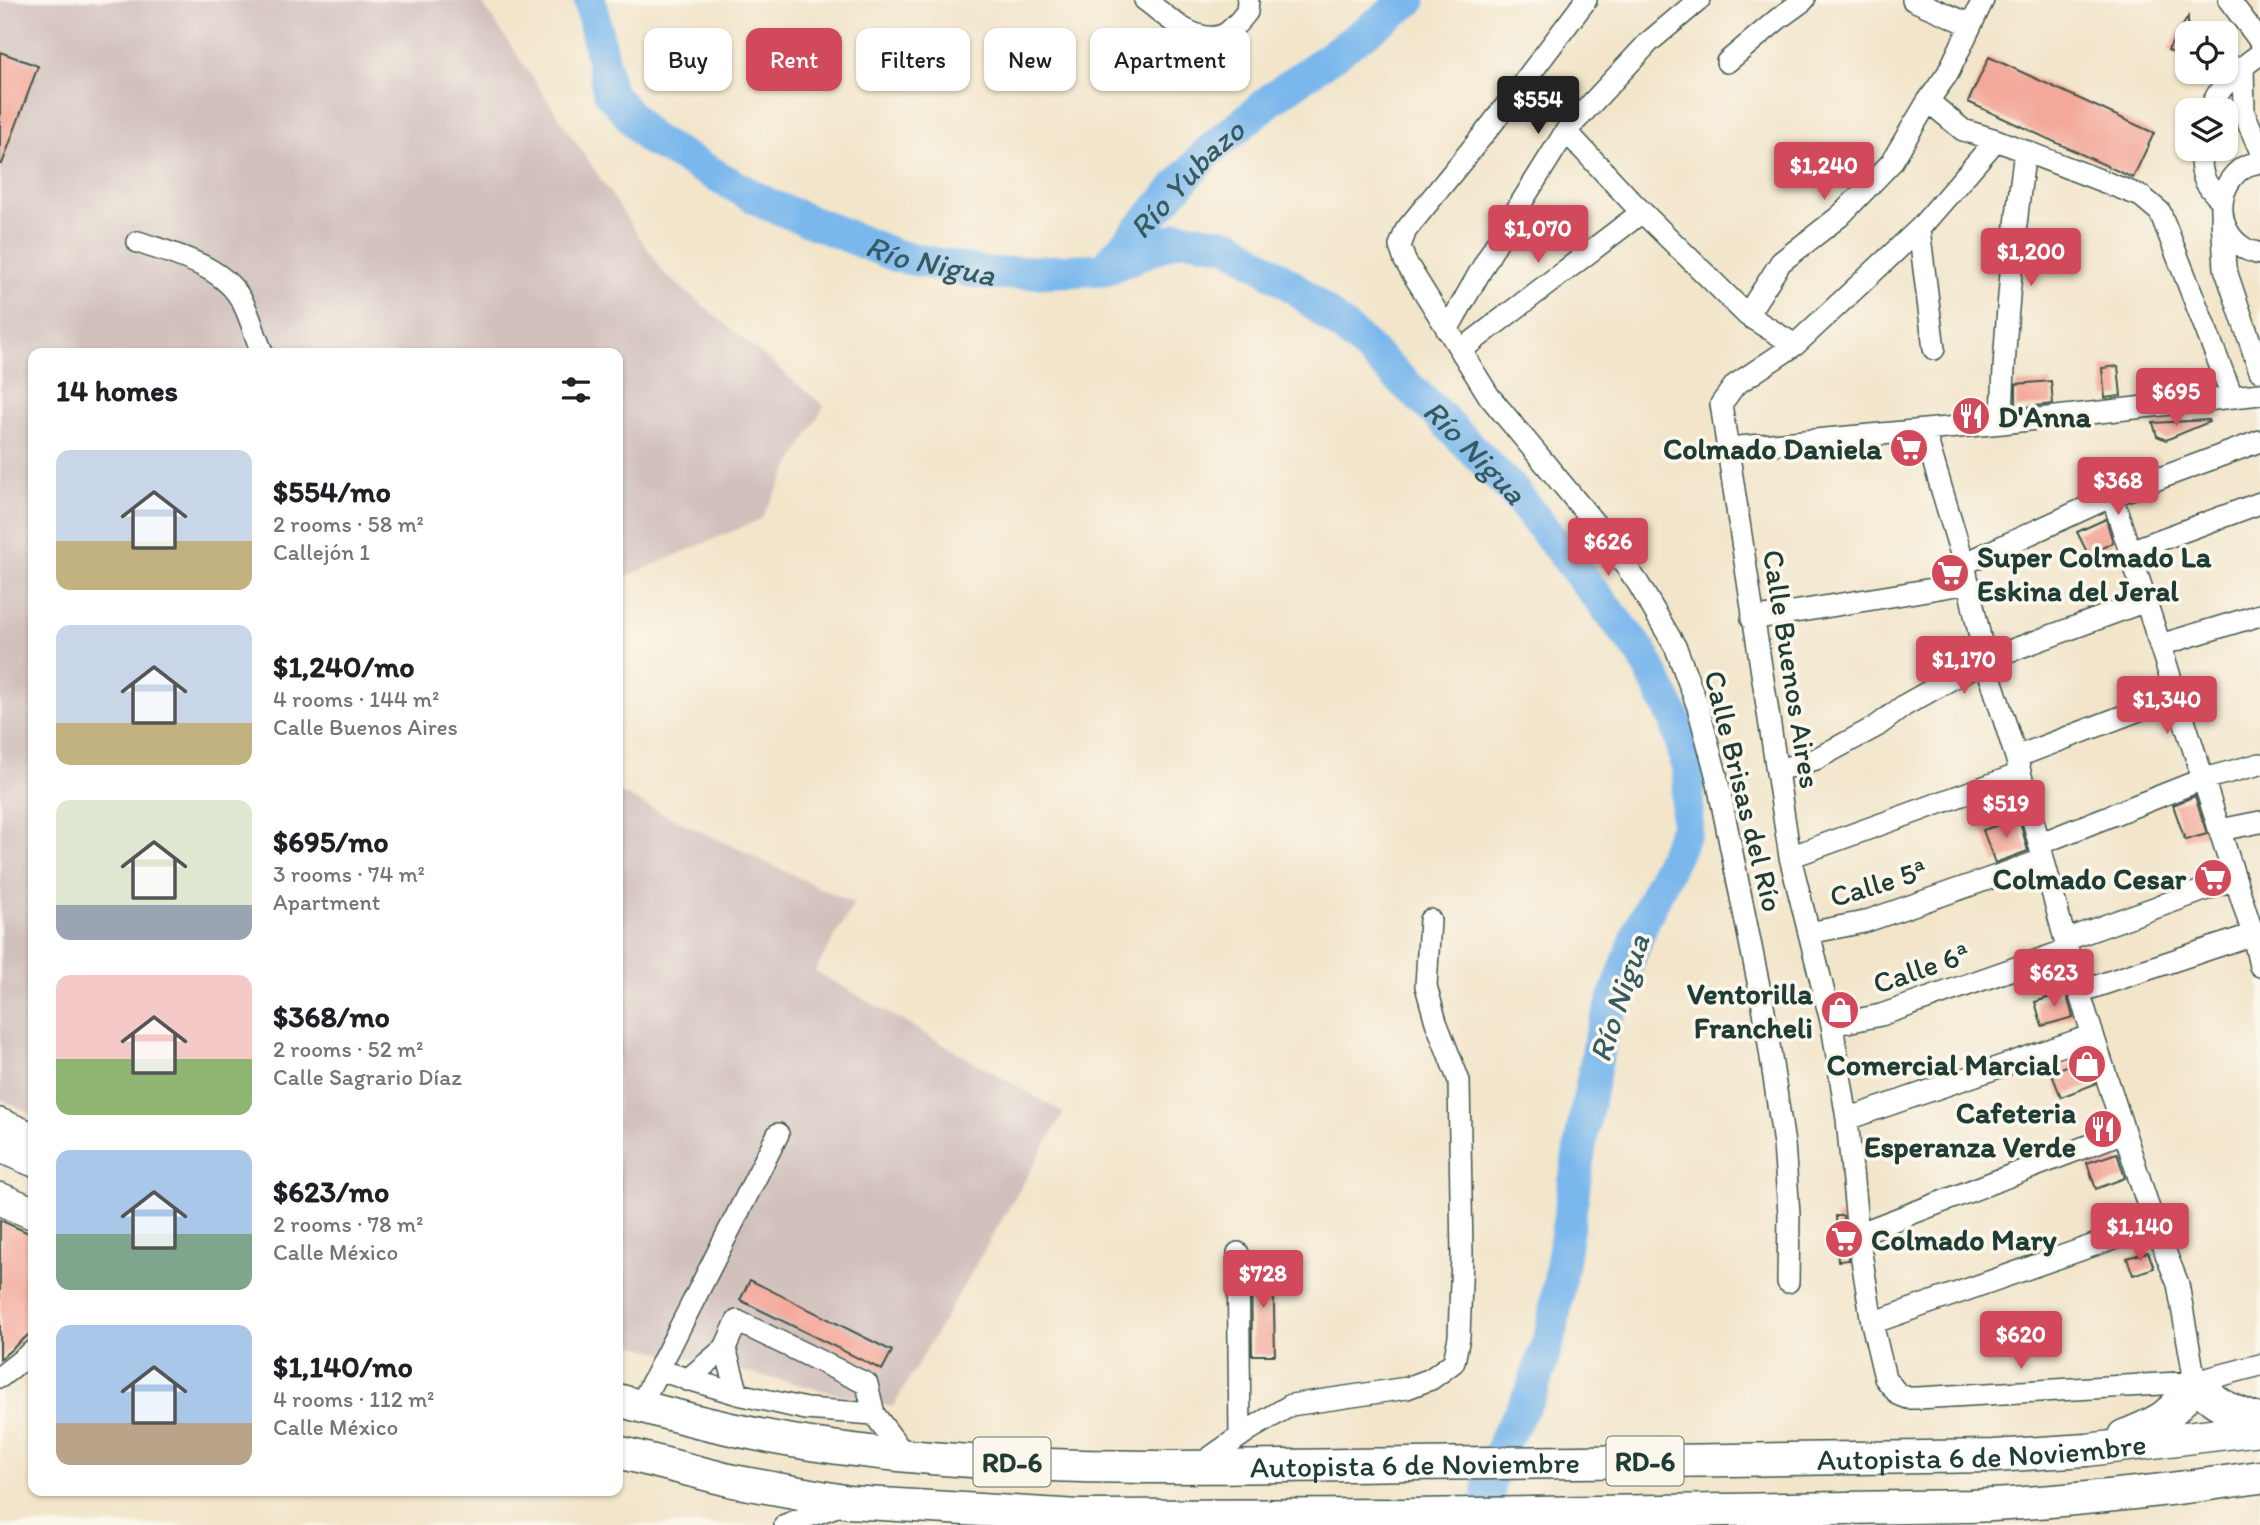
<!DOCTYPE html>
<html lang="en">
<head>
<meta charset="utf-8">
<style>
  :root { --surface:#fff; --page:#f6f6f6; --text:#202124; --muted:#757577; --accent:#d1495b }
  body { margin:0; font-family:Itim,sans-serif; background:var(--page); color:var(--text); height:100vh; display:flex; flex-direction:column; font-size:26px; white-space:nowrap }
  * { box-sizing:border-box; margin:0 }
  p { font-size:23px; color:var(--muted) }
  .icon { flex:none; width:38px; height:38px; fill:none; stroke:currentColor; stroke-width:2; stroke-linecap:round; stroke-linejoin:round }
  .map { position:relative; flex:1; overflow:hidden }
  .panel { position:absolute; left:28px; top:348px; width:595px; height:1148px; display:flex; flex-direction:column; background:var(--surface); border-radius:14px; box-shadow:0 2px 5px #0004 }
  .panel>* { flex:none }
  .top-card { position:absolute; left:644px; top:28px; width:665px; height:63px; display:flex; gap:14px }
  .fabs { position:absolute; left:2175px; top:21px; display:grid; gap:14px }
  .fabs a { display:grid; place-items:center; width:63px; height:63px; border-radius:14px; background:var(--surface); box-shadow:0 2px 5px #0004; font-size:35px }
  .price { position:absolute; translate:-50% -60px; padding:0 16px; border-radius:7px; background:var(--accent); color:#fff; font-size:23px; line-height:46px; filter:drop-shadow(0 2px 4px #0008) }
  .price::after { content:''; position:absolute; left:50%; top:42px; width:21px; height:16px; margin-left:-10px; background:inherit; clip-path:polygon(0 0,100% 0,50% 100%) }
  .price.current { background:#222; color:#fff }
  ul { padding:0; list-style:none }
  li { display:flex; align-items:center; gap:21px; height:175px; padding:0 28px }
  li span { display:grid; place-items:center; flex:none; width:196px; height:140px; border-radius:14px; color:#555 }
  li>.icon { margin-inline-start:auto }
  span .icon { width:84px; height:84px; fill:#fffc; stroke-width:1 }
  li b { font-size:30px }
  h2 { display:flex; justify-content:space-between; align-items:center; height:84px; padding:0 28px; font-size:30px }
  .pill { padding:0 24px; border-radius:14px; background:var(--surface); box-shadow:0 2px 5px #0004; font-size:24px; line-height:63px }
  .pill.current { background:var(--accent); color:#fff }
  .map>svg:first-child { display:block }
</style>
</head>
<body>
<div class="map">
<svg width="2260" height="1525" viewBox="0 0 2260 1525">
  <rect width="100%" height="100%" fill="#fbf7ec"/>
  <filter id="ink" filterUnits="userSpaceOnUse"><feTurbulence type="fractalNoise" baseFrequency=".0143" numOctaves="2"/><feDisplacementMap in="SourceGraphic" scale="14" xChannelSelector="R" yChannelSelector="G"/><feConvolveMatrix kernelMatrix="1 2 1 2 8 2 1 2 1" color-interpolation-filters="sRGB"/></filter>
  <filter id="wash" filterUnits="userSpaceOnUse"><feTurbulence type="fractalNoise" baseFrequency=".00686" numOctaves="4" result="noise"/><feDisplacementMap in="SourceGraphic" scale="28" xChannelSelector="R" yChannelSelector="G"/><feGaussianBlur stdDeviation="1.57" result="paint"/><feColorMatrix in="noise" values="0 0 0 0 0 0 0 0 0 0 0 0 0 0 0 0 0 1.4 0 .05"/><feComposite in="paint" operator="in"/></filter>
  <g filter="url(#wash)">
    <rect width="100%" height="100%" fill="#f2e5ca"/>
    <path fill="#d0c0bc" d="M0,0H480L664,273L824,406L761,519L618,580V354H33V1114L0,1099Z
      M618,792L854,904L815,971L1064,1113L893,1407L618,1342Z"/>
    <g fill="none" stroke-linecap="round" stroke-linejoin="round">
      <g stroke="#79b7ec" stroke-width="33">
        <path id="s1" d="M590,0L609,92L649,138L767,204L897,256L988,274L1105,269L1181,237L1231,245L1295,288L1355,337L1440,416L1515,493L1642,653L1676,722L1689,774L1686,829L1641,926L1601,1036L1582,1134L1552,1329L1532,1391L1505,1439L1489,1484L1486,1525"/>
        <path id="s2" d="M1108,264L1208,152L1274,97L1410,0"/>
      </g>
    </g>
    <g id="blocks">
      <path fill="#f3a89a" d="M2188,17V51L2183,59L2168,50Z
        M0,52L38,66L2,164H0Z
        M1989,57L2154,133L2133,178L1968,102Z
        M2118,366L2121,396L2105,398L2102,368Z
        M2051,381L2053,404L2016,408V384Z
        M2208,420L2209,422L2166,440L2157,436L2153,423Z
        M2106,519L2113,543L2088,554L2077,532Z
        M2195,796L2207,834L2185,840L2173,805Z
        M2019,818L2028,851L1995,863L1983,830Z
        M2066,992L2073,1017L2042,1026L2035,1002Z
        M2087,1058L2095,1084L2061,1097L2051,1072Z
        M2117,1153L2125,1178L2096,1189L2087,1163Z
        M1836,1216H1843L1849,1260L1838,1261Z
        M0,1220L33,1235V1331L0,1359Z
        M2148,1252L2154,1268L2133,1275L2127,1258Z
        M1251,1264H1273L1275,1355H1252Z
        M750,1280L892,1351L882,1370L740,1300Z"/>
    </g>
  </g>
  <g filter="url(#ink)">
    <use href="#blocks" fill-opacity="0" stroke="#3f564a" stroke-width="2"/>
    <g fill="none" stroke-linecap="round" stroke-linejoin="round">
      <defs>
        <path id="minor" d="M1145,0C1166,15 1195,46 1223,35C1232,31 1241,19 1247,12L1248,0
          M1586,0L1492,124L1406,230L1400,246L1405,261L1489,396L1596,525L1638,583L1676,648L1698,707L1716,774L1764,1011L1784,1144L1789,1214L1788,1282
          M1913,0L1971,25
          M1983,0L1948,73L1928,101L1963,130L1996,140
          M2229,0L2260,41
          M1727,62L1778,19L1804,0
          M2243,66L2244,113L2260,150
          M2210,110C2218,86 2240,68 2260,54
          M1566,131L1632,202L1747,315L1795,345
          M2201,149C2200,175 2203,183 2222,201
          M2260,162C2255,163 2248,165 2244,167C2215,185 2214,230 2244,248C2248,251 2255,252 2260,254
          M2222,218L2225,268L2260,371
          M1919,229L1934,349
          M138,242C175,255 224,265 243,303C251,318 255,337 263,354
          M1747,315L1781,262L1840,216L1891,163L1928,101
          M1447,330L1501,235L1566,131L1649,42L1699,0
          M1460,351L1642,212
          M2232,396L2160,212L2141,196L1996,140L1919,229L1795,345L1735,385L1721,404L1790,857L1832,1025L1847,1119L1858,1234L1872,1323L1885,1378L1898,1394L1908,1398H1918L2195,1382L2260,1365
          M2002,423C2004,331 2013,241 2025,151
          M1924,430L1964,564L1985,660L2016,757L2079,992L2154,1224L2178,1284L2195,1382
          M1728,448L2002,423L2260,394
          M2112,496L2253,934L2260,966
          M2130,551L2260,503
          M1964,564L2112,496L2260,441
          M1752,619L1969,583
          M2160,645L2260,615
          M2016,757L2176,696
          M1778,770L1816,759L1877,726L1905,705L1985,660L2146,601
          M2220,830L2260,822
          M2039,844L2203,779L2260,764
          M1790,857L2020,774
          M1809,933L1864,922L2043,860
          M2065,940L2235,879
          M2079,992L2260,932
          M1832,1025L1881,1015L2067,950
          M0,1119L33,1133
          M1847,1119L2093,1035
          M1858,1234L2124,1132
          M1238,1253L1240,1436
          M1872,1323L2154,1224
          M658,1370L738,1394L806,1409L874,1414
          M0,1377L33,1351
          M687,1380L725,1348
          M738,1394L725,1348L737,1321L867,1384L874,1414L904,1454
          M640,1406L778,1134
          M1198,1466L1249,1430L1291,1405L1407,1388L1431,1379L1454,1362L1459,1337L1462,1255L1459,1081L1436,1022L1426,986L1430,920
          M785,1525L845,1503"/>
        <g id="highway">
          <path d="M0,1146L33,1160"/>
          <path d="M0,1199L33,1213"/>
          <path id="s3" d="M618,1400C673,1416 730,1430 786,1440C991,1475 1203,1467 1410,1464C1605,1461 1799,1460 1994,1456L2087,1450L2260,1429"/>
          <path d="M2124,1436C2160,1422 2173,1415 2195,1382C2213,1405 2233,1411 2260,1421"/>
          <path d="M618,1452L733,1481L849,1502L1079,1516L1416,1515L1970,1506C2068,1502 2163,1491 2260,1477"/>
        </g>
      </defs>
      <use href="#minor" stroke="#3f564a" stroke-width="24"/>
      <use href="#highway" stroke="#3f564a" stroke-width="35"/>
      <use href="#minor" stroke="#fff" stroke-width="21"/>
      <use href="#highway" stroke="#fff" stroke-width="32"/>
    </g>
  </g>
  <defs>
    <symbol id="restaurant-disc" viewBox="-11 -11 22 22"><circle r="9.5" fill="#d1495b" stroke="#fbf7ec"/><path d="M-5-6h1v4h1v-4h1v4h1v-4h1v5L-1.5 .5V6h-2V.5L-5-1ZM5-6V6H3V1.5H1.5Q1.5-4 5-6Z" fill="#fff"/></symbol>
    <symbol id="supermarket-disc" viewBox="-11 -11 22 22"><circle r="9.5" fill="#d1495b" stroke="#fbf7ec"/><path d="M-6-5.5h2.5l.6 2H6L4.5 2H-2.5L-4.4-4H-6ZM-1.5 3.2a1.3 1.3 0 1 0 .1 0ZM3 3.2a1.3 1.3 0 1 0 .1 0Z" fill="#fff"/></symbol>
    <symbol id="shop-disc" viewBox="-11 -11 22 22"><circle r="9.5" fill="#d1495b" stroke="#fbf7ec"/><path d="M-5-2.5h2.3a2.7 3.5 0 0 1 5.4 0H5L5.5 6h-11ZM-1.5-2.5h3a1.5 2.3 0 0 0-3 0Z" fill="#fff"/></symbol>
  </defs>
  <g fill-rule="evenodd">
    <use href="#restaurant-disc" x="1949" y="394" width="44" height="44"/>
    <use href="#supermarket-disc" x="1887" y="426" width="44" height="44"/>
    <use href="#supermarket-disc" x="1928" y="551" width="44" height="44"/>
    <use href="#supermarket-disc" x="2191" y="856" width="44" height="44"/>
    <use href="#shop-disc" x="1818" y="988" width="44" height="44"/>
    <use href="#shop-disc" x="2065" y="1042" width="44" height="44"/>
    <use href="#restaurant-disc" x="2081" y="1107" width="44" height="44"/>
    <use href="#supermarket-disc" x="1822" y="1217" width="44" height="44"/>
  </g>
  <g text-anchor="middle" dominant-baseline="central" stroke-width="7" stroke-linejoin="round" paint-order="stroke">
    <g fill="#fbf7ec" stroke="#61756b" stroke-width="2">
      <rect x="1606.5" y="1436.5" width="77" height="49" rx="5"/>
      <rect x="973.5" y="1437.5" width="77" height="49" rx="5"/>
    </g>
    <g font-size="28" font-weight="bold" fill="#1f3d34">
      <text x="1645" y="1461">RD-6</text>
      <text x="1012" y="1462">RD-6</text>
    </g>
    <g font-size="30" font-weight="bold" fill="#1f3d34" stroke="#fbf7ec" text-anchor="end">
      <text x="1998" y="416" text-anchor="start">D'Anna</text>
      <text x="1882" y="448">Colmado Daniela</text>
      <text x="1977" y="556" text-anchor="start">Super Colmado La<tspan x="1977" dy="34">Eskina del Jeral</tspan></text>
      <text x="2186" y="878">Colmado Cesar</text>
      <text x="1813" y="993">Ventorilla<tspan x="1813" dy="34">Francheli</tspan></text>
      <text x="2060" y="1064">Comercial Marcial</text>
      <text x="2076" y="1112">Cafeteria<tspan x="2076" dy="34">Esperanza Verde</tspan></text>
      <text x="1871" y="1239" text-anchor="start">Colmado Mary</text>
    </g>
    <g font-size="30" fill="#1f3d34" stroke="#fbf7ec">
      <text transform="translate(1792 669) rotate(81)">Calle Buenos Aires</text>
      <text transform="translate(1744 791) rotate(76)">Calle Brisas del Río</text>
      <text transform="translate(1878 883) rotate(-17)">Calle 5ª</text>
      <text transform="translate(1921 968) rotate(-19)">Calle 6ª</text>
      <text stroke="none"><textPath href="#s3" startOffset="1370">Autopista 6 de Noviembre</textPath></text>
      <text stroke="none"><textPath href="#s3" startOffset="803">Autopista 6 de Noviembre</textPath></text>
    </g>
    <g font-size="32" font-style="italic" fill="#365c62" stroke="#fbf7ec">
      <text stroke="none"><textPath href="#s2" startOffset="116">Río Yubazo</textPath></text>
      <text stroke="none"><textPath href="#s1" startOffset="464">Río Nigua</textPath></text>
      <text stroke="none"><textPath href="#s1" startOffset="1094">Río Nigua</textPath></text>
      <text transform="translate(1619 998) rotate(-72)">Río Nigua</text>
    </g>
  </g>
</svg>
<div class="fabs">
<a><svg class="icon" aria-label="locate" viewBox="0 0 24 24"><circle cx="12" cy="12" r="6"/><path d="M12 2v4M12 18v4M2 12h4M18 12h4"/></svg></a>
<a><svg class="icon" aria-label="layers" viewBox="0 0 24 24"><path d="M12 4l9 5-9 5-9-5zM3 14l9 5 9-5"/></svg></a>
</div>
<b class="price current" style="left:1538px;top:136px">$554</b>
<b class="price" style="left:1824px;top:202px">$1,240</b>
<b class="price" style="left:1538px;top:265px">$1,070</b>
<b class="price" style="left:2031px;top:288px">$1,200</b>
<b class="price" style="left:2176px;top:428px">$695</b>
<b class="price" style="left:2118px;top:517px">$368</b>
<b class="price" style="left:1608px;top:578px">$626</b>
<b class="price" style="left:1964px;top:696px">$1,170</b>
<b class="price" style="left:2167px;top:736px">$1,340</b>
<b class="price" style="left:2006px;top:840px">$519</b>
<b class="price" style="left:2054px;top:1009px">$623</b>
<b class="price" style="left:2140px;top:1263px">$1,140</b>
<b class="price" style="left:1263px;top:1310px">$728</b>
<b class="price" style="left:2021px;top:1371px">$620</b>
<div class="top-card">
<a class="pill">Buy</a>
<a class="pill current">Rent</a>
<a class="pill">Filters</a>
<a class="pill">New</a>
<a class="pill">Apartment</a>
</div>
<section class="panel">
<h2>14 homes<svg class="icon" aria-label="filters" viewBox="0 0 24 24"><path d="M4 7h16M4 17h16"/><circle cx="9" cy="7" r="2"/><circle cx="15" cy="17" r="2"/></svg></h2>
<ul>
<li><span style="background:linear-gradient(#c9d6e8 65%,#c2b280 0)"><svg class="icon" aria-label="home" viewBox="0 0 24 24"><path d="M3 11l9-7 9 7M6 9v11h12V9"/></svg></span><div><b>$554/mo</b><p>2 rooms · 58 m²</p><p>Callejón 1</p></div></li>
<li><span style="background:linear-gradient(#c9d6e8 70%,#c2b280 0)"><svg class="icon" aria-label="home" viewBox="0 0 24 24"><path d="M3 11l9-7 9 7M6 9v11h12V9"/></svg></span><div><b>$1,240/mo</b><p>4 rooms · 144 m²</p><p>Calle Buenos Aires</p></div></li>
<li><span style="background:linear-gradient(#dfe7d0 75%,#9aa5b1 0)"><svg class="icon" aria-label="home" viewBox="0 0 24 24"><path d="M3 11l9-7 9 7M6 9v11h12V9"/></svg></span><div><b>$695/mo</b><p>3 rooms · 74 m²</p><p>Apartment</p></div></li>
<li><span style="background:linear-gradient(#f6c9c9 60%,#8fb573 0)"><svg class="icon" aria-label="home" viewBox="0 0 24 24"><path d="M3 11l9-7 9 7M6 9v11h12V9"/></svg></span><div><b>$368/mo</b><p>2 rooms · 52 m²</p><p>Calle Sagrario Díaz</p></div></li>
<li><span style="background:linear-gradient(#a9c7e8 60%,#7fa58c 0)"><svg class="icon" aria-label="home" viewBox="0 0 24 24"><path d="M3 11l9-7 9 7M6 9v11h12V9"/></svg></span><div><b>$623/mo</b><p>2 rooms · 78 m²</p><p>Calle México</p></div></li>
<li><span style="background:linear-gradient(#a9c7e8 70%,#b9a48a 0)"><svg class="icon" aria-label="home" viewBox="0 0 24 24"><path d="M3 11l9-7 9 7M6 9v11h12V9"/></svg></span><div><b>$1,140/mo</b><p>4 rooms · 112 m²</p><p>Calle México</p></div></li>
</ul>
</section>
</div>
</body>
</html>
